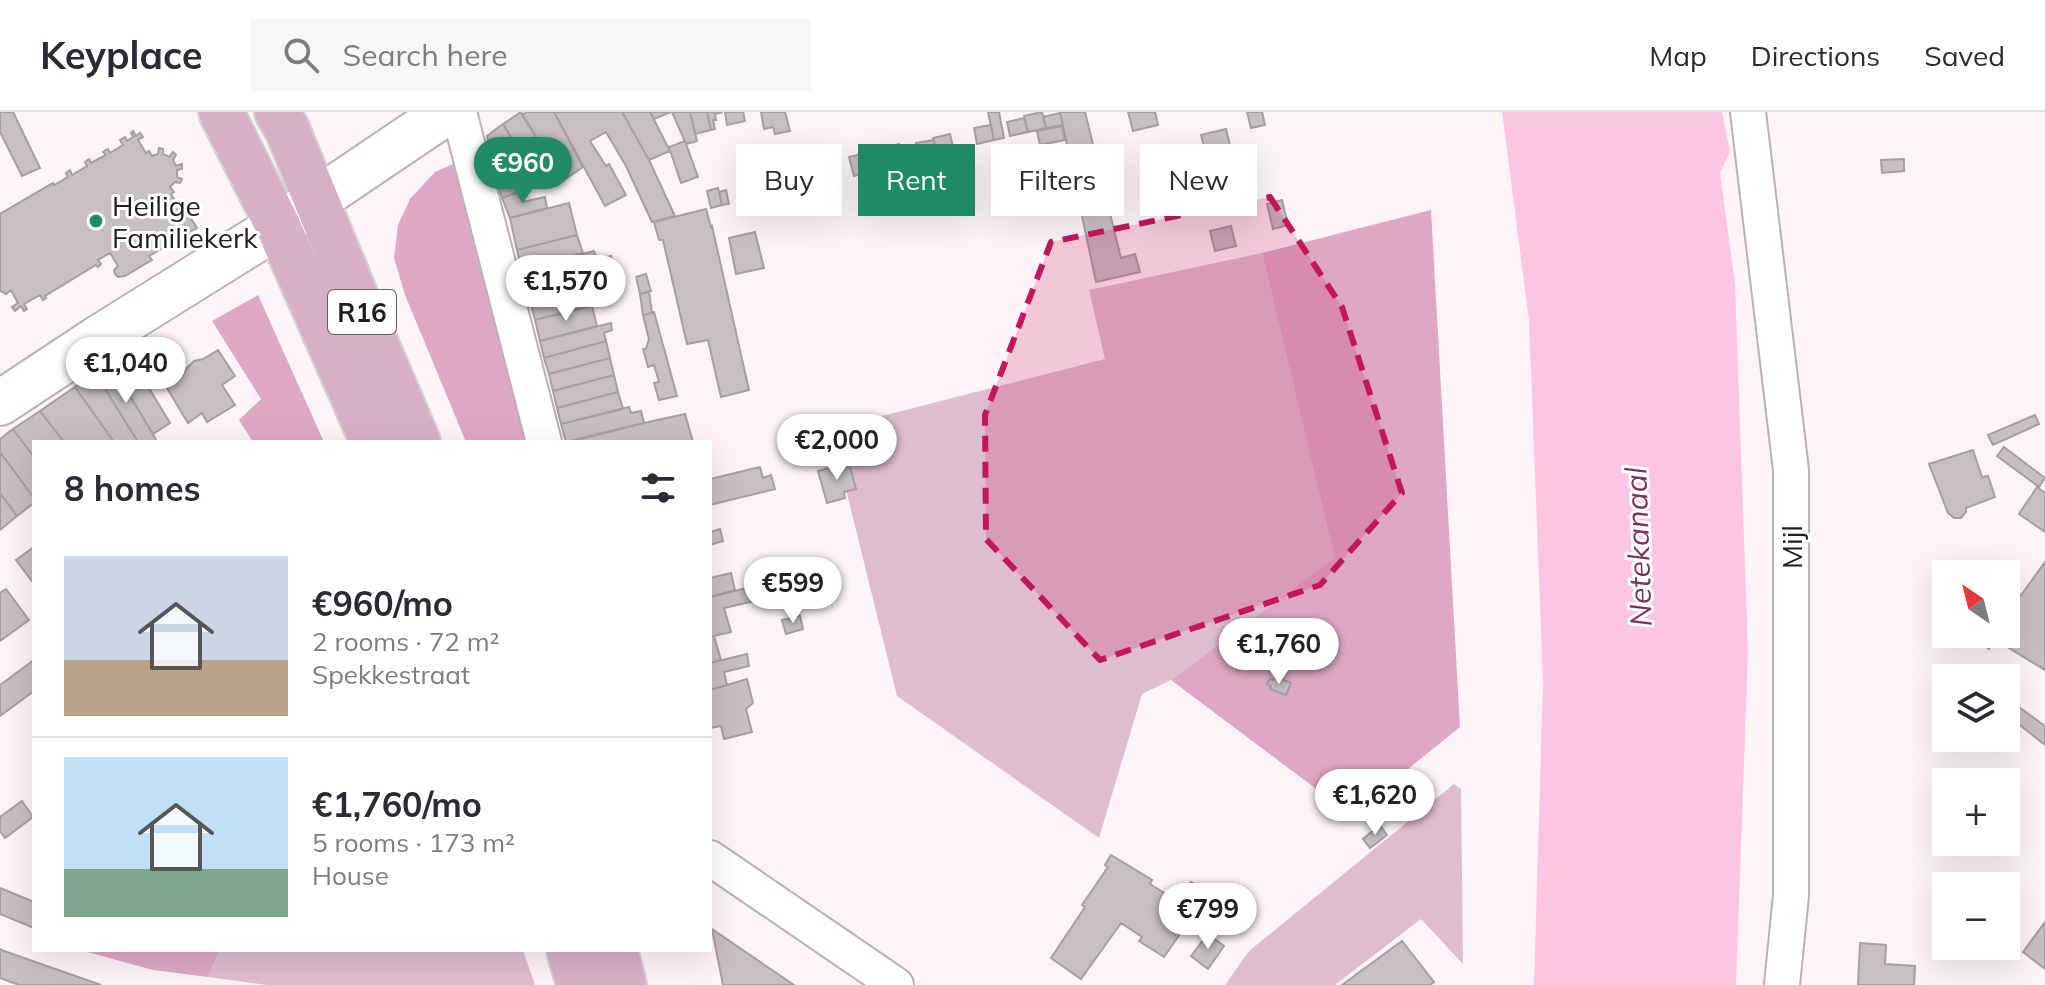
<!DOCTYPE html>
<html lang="en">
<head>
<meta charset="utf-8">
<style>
  :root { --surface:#fff; --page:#f7f7f7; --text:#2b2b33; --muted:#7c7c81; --line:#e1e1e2; --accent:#218a67 }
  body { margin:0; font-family:Mulish,sans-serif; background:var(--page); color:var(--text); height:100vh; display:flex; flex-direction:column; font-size:30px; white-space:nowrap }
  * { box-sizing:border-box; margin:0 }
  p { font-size:26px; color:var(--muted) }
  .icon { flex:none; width:44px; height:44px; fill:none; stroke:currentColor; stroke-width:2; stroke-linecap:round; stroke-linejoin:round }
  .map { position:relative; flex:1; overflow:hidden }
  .side { position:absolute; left:32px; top:328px; width:680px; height:512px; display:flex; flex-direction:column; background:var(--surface); border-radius:0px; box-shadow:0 8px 32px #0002 }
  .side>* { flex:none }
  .top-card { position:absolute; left:736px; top:32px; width:760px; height:72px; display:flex; gap:16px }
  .needle { width:52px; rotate:325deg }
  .buttons { position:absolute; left:1932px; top:448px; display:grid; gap:16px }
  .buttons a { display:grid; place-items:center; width:88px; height:88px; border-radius:0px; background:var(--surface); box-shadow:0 8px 32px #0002; font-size:40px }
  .price { position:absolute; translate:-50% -68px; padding:0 18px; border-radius:28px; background:#fff; color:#222; font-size:26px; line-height:52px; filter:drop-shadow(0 2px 4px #0008) }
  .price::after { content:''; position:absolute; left:50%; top:48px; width:24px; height:18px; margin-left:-12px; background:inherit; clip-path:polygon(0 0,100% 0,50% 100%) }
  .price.on { background:var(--accent); color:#fff }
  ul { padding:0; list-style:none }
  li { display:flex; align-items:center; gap:24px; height:200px; padding:0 32px }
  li+li { border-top:2px solid var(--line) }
  li span { display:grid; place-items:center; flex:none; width:224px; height:160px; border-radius:0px; color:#555 }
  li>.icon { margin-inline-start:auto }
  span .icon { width:96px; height:96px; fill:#fffc; stroke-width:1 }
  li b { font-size:34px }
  h2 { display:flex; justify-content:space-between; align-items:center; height:96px; padding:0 32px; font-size:34px }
  .chip { padding:0 28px; border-radius:0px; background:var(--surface); box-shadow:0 8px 32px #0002; font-size:28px; line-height:72px }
  .chip.on { background:var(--accent); color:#fff }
  header { display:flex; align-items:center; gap:48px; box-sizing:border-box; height:112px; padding:0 40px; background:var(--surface); border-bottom:2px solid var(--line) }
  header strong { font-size:38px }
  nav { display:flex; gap:44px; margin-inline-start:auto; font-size:28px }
  .search { width:560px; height:72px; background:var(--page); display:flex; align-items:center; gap:20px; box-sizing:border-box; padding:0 28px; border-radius:0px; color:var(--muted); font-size:30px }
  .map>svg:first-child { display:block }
</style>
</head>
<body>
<header>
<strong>Keyplace</strong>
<div class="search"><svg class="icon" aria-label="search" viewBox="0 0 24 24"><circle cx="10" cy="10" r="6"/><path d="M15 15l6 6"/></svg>Search here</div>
<nav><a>Map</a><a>Directions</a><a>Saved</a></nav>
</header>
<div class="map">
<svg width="2045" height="873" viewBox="0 0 2045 873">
  <rect width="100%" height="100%" fill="#fdf4f8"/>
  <path fill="#dfbdcf" d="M1262,141L1336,446L1171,568L1142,582L1099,726L897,584L831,317L1105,247L1089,178Z
    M1454,672L1461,677L1463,852L1421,807L1335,873H1225L1249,839Z
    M220,838H523L535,873H267L208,865Z"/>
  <path fill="#dea8c5" d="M453,52L526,330H466L405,183L394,146L398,113L410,87L435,60Z
    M1431,98L1460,615L1351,703L1171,568L1335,446L1262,141Z
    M258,183L324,330H253L239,308L261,287L212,209Z
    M80,838H220L208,865L153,858Z"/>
  <path fill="#fdc5e3" d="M1502,0H1722L1730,40L1720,61L1735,172L1748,539L1736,873H1534L1543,570L1529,208Z"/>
  <path fill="#c7bfc3" stroke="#a69ea2" stroke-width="2" d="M0,0H13L40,56L22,64L0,20Z
    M521,0L560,64L541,76L503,12Z
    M527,0H554L583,55L564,68L522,3Z
    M554,0H622L649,48L675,104L652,110L626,54L606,20L590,29L606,54L609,52L626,83L605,94Z
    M622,0H650L670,39L649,48Z
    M650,0H671L654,7Z
    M672,0H690L697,29L686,32Z
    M690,0H707L711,18L695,22Z
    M707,0H723L715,2L716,8H713L715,17L711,18Z
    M725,0H743L745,9L727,13Z
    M761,0H785L790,19L775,22L773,15L764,17Z
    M988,0H999L1004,26L994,28Z
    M1042,0L1046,16L1028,20L1024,4Z
    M1060,0H1085L1121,146L1135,142L1140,160L1096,170Z
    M1128,0H1155L1158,13L1133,19Z
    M1247,0H1262L1265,13L1251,16Z
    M1060,1L1063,13L1046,16L1043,5Z
    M1024,6L1028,20L1010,24L1007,10Z
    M503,12L533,63L517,75L518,80L502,86L487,24Z
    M991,13L994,28L977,32L974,16Z
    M1062,14L1065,28L1040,33L1037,19Z
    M1226,17L1236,58L1212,65L1201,23Z
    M133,19L136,24L140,21L143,25L138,28L146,41L149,39L152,44L158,42L159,36L163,37V42L169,45L173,40L176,43L173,48L176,54L182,52V57L177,58V65L182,67L180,71L175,70L170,75L174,80L171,82L179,95L183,92L187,96L188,102L197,116L149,144L152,148L125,164L118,165L115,162L114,158L118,154L110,141L98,148L101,152L98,155L96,153L45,184L46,186L43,188L40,183L24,192L27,197L24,199L21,194L15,199L12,195L18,191L11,178L6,182L0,179V102L53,71L54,73L68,65L66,61L70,58L72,63L87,54L85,50L89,47L91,51L106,43L103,40L108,37L110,41L123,33L120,28L125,25L127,29L133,25L131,21Z
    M950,22L954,39L937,42L933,26Z
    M934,28L937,42L920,46L916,31Z
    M685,29L698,65L681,71L669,35Z
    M899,32L903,50L887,54L883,36Z
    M882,33L887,54L870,58L865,37Z
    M862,42L868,60L854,64L849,45Z
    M1904,47V59L1882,61L1881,48Z
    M833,50L837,68L820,72L815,54Z
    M797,51L799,75L779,80L773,57Z
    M815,53L820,72L800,76L799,57Z
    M767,59L772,81L764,83L759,61Z
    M759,65L764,83L746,88L742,70Z
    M718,76L722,93L711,96L707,79Z
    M726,78L729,92L722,93L719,80Z
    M518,80L522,90L545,85L547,96L510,106L502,86Z
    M1282,88L1288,113L1273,117L1267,92Z
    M569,91L577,123L517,138L510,106Z
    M706,97L711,115L712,114L749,278L721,285L708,228L687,232L663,128H659L654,110Z
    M1231,114L1236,134L1215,139L1210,119Z
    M755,120L764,156L736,162L729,126Z
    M577,123L583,141L522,157L517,138Z
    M594,139L597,147L611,144L613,153L527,175L522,157Z
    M583,161L587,177L531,192L527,175Z
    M646,162L651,179L640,182L636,165Z
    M614,170L618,184L595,190L596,193L592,194L535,208L531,192Z
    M649,180L652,201L643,203L640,182Z
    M592,194L597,214L540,229L535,208Z
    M654,200L677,284L659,288L654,271L659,270L654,253L648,255L643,237H646L649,227L643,203Z
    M611,211L612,218L604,221L606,229L544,246L540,229Z
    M606,229L610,246L549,262L544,246Z
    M218,238L235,264L222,273L235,293L207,310L202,301L188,311L164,271L186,257L194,249L203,247Z
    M129,243L170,311L153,322L111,253Z
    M610,246L614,263L553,279L549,262Z
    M111,253L153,322L157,330H138L96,262Z
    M96,262L138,330H114L75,275Z
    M614,263L618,280L557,296L553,279Z
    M75,275L114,330H64L40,299Z
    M618,280L623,297L561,312L557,296Z
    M629,295L631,301L641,299L644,311L566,330L561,312Z
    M40,299L64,330H34V345L13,317Z
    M685,302L693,330H569L644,311Z
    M2035,303L2039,312L1993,333L1988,323Z
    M13,317L34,345V386L0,340V327Z
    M2004,335L2045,366L2039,375L1997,344Z
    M1973,338L1982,365L1988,364L1995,385L1966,396V400L1961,406H1954L1948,401L1929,352Z
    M0,340L34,386V391L17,404L0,381Z
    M849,351L856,377L844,380L845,386L827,391L818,359Z
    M760,355L763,366L771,363L775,377L710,393V367Z
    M2037,375L2045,381V420L2019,402Z
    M0,381L17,404L0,418Z
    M720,417L723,429L710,433V420Z
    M34,435V472L16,448Z
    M2045,450V558L1994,527L1989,537L1968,522H2006V484L2016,490Z
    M731,461L735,478L710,485V466Z
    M755,474L759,488L724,496L731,520L710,525V485Z
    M6,477L29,508L0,529V481Z
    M800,504L803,517L786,522L782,508Z
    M714,524L721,548L710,551V525Z
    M747,542L749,554L724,560L727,573L710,578V551Z
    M34,548V579L0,604V573Z
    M1275,565L1291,571L1286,583L1270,577L1271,574L1267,572L1270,567L1273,568Z
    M747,567L753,591L746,597L752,620L724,627L721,614L710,616V578Z
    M2012,590L2045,614V633L2006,602V598Z
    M22,689L33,705L5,726L0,719V705Z
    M1380,713L1387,723L1370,736L1363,727Z
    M1111,743L1152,768L1150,772L1177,789L1191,770L1208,782L1164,845L1139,829L1142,825L1121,811L1081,867L1051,846L1085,795L1082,793L1108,755L1105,753Z
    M0,776L34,790V816L0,802Z
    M2045,810V857L2023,840Z
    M712,817L794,873H723Z
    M1208,822L1224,834L1208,857L1191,844Z
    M1402,829L1434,870L1430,873H1342Z
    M1860,831L1886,833L1885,852L1915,854L1914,873H1858Z
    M0,837L4,839L101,873H19L0,866Z"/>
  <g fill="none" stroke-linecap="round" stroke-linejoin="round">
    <defs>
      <path id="street" d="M459,0L544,330
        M1748,0L1791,358V783L1782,873
        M710,746L896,873"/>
      <path id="secondary" d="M0,291L100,225L278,114L447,0"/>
      <path id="primary" d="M221,0L278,114L373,330
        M277,0L287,17L354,180L418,330
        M569,838L579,873
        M615,838L624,873"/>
    </defs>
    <use href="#street" stroke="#b9b1b5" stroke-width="38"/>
    <use href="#secondary" stroke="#b9b1b5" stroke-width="48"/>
    <use href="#primary" stroke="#d2d2d2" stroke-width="48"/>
    <use href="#street" stroke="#fff" stroke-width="34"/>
    <use href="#secondary" stroke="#fff" stroke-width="44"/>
    <use href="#primary" stroke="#d8b0c6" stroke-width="44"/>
  </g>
  <path fill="#c2185b" fill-opacity="0.2" stroke="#c2185b" stroke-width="6" stroke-dasharray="16 10" stroke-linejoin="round" d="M1270,85L1342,195L1402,381L1320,473L1100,548L986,427L985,303L1051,130Z"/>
  <circle fill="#218a67" stroke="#fff" stroke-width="3" cx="96" cy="109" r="8"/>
  <g text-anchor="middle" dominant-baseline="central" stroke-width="6" stroke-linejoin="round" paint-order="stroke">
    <rect fill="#fff" stroke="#626061" stroke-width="2" x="328" y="178" width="68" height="44" rx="6"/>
    <g font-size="26" font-weight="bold" fill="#1f1c1d">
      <text x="362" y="200">R16</text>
    </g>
    <g font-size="28" fill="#1f1c1d" stroke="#fff" text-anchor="start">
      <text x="112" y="93">Heilige<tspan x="112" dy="32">Familiekerk</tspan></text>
    </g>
    <g font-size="28" fill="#1f1c1d" stroke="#fff">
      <text transform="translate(1791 435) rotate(-90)">Mijl</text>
    </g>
    <g font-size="30" font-style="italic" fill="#76345c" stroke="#fff">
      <text transform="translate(1638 435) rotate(-92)">Netekanaal</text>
    </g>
  </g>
</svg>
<div class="buttons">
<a><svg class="needle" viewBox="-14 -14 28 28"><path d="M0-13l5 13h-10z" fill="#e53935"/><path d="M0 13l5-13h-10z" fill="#7c7c81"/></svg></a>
<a><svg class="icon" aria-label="layers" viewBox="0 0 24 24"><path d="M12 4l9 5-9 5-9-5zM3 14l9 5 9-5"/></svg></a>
<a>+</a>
<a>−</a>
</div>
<b class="price on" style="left:523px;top:93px">€960</b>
<b class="price" style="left:566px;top:211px">€1,570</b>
<b class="price" style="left:126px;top:293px">€1,040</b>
<b class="price" style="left:837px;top:370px">€2,000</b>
<b class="price" style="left:793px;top:513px">€599</b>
<b class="price" style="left:1279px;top:574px">€1,760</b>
<b class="price" style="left:1375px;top:725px">€1,620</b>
<b class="price" style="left:1208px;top:839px">€799</b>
<div class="top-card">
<a class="chip">Buy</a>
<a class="chip on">Rent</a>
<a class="chip">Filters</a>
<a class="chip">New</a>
</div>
<section class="side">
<h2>8 homes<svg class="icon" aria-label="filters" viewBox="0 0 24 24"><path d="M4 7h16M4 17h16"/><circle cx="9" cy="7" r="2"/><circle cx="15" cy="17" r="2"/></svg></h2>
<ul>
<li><span style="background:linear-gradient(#c9d6e8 65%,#b9a48a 0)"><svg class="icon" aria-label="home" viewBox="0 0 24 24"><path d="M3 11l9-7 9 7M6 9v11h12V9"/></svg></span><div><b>€960/mo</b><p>2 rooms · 72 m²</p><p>Spekkestraat</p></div></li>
<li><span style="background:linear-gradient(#bfe0f5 70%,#7fa58c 0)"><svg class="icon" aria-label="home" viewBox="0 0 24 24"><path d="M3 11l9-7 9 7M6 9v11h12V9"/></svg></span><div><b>€1,760/mo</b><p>5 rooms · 173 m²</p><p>House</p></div></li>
</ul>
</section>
</div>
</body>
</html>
